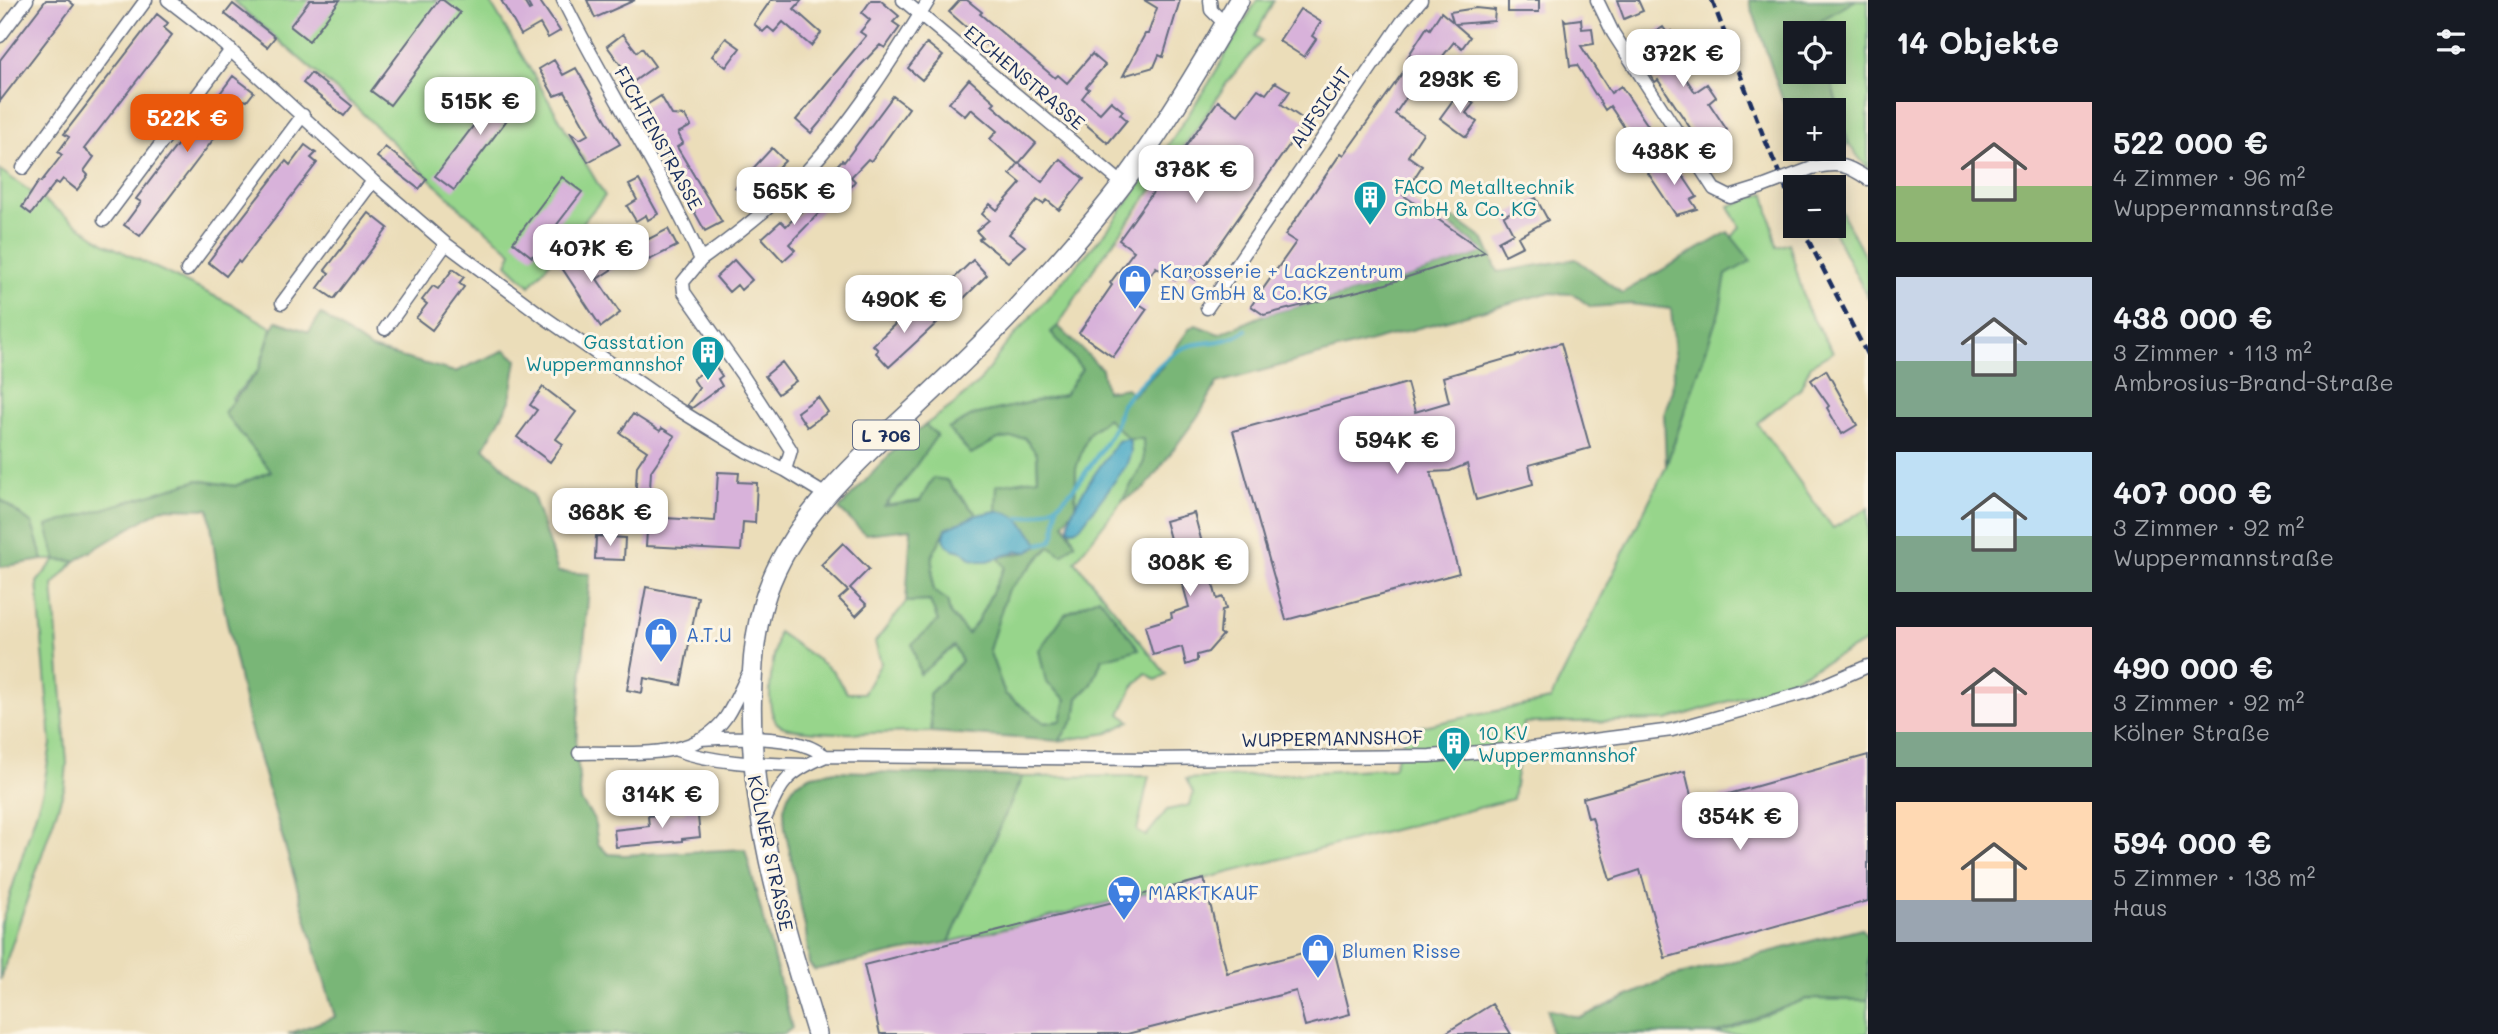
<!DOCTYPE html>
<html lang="de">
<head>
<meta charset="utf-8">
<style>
  :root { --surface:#171b24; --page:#242831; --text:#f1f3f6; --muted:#9ea1a6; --accent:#ea580c }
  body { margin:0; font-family:Mali,sans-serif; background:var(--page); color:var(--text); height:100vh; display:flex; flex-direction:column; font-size:26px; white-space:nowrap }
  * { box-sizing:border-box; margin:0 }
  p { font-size:23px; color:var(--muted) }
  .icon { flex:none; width:38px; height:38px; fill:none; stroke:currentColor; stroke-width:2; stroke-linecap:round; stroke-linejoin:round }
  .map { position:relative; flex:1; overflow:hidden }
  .panel { display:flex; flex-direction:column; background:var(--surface); width:630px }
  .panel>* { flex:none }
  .controls { position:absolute; left:1783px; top:21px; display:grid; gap:14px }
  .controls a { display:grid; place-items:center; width:63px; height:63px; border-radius:0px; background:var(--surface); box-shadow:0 4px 18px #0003; font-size:35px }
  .price { position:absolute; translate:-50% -60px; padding:0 16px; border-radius:14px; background:#fff; color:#222; font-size:23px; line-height:46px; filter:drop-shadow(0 2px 4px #0008) }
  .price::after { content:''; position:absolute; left:50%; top:42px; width:21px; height:16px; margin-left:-10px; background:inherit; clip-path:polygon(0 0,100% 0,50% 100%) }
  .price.active { background:var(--accent); color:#fff }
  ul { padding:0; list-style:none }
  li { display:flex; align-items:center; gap:21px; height:175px; padding:0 28px }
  li span { display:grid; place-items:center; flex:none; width:196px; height:140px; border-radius:0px; color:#555 }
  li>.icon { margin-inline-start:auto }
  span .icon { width:84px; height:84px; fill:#fffc; stroke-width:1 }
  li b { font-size:30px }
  h2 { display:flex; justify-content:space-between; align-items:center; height:84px; padding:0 28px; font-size:30px }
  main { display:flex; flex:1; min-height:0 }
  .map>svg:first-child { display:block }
</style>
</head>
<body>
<main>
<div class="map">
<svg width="1868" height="1034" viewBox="0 0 1868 1034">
  <rect width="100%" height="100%" fill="#fcf5e5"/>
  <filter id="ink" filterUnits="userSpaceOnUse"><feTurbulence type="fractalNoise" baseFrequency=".0143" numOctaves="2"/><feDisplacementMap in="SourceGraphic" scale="14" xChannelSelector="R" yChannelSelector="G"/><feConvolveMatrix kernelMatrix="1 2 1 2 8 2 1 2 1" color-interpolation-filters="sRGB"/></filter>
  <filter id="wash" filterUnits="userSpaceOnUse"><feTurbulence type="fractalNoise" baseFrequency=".00686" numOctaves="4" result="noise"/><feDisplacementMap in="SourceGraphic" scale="28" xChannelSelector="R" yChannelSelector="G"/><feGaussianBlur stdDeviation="1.57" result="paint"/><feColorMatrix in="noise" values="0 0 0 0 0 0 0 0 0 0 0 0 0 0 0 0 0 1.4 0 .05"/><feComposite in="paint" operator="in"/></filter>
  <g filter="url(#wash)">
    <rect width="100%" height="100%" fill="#ebddb9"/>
    <path fill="#97d58b" stroke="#598274" stroke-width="2" d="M232,0H489L605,196L530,286L507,264L512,252L462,210L358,109Z
      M1257,0H1274L1255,36L1262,41L1228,81L1200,124L1093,270L1058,326L1051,332L1082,369L1064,395L974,415L971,453L998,439L1025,437L1037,454L1038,479L998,485L996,511L977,515L946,480L920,501L884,506L903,484L937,435L925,425L953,405L980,381L1005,346L1106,232L1167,147L1209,83Z
      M1856,0H1868V169L1849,145L1828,72H1834V33H1816L1814,24Z
      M0,170L104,243L235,306L272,328L258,371L232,398L272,471L235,486L197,480L56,560L75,561L53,585L67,763L65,786L0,980V927L43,790L51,744L37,582L55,560H43L32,524L0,499Z
      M1765,193L1777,247L1789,243L1807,309L1833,352L1811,365L1800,389L1757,423L1833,528L1868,508V641L1778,686L1667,720L1524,723L1513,799L1204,879L949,942L1022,777L1149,776L1137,831L1146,836L1167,810L1190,805L1193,793L1186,779L1393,768L1408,729L1550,700L1665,469L1708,342L1733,236L1740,227L1729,206Z
      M1834,197L1868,262V298L1831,226H1834Z
      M1108,418L1129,439H1143L1144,462L1122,501L1075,561L1166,674L1156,680L1146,673L1133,687L1120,714L1130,721L1108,733L1059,741L1075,718L1078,698L1092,684L1102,659L1139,649L1099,597L1046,682L1066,699L1061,721L1045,723L1005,694L989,650L1006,592L1051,546L1075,544L1069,529L1074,530L1131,452L1129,439L1118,441L1075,507L1076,468L1088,434Z
      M946,529C941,549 953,546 965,553C976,560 984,562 998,557L1006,566L977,622L968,634L950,614L947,600L933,591L932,555Z
      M930,601L938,621L920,673L955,646L962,661L929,694L932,732C908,732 790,738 777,723C762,705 775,654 778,632L832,670L847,693H864L881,663L875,642L906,602Z
      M1806,999L1868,1000V1034H1715Z"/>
    <path fill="#79b677" stroke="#4a726a" stroke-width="2" d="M1749,0H1856L1814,24L1816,33H1796V72H1828L1849,145L1803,160L1799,149H1834V110H1796L1795,137Z
      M1454,218L1484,240L1498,272L1576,259L1622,293L1728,232L1751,261L1726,275L1720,309L1666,466L1664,414L1672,390L1675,355L1671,309L1631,304L1591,307L1573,294L1547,293L1217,383L1201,412L1145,488L1122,501L1144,462L1143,439H1129L1107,418L1088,434L1076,468L1075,507L1064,523L1075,543L1062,555L1050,546L1007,592L989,650L1005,694L1045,723L1061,721L1066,699L1046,682L1039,650L1065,614L1099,597L1139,649L1102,659L1092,684L1078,698L1075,718L1059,741L932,732L929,694L962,661L954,646L920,674L912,644L938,621L930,601L906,602L911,529L865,534L839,509L897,447L925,425L937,435L903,484L885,506L920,501L933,478L946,480L977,515L946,529L932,556L933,591L947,600L950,614L968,634L977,622L1005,567L998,557L1028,552L1007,513L996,511L997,485L1038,478L1037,454L1024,437L998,439L971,454L948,429L974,415L1064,395L1082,369L1051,332L1058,326L1102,369L1106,391L1127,388L1132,396L1162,367L1190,328L1196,325L1219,334L1264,315L1386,284L1479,254L1481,249L1449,224Z
      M321,314L371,349L455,372L505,350L517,360L510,401L484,448L533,495L558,572L590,574L576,744L581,801L594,819L598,844L608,854L624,855L745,849L792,1028L784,1034H288L335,1017L249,723L219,584L209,509L163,508L75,561L56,560L47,526L198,480L235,486L271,471L224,413C233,398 252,382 259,369C266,353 267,335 277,321L309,332Z
      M0,499L32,524L43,560L0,567Z
      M836,771L1022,777L949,942L814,970L809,964L806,932L785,828L784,809L788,795L796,783L812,775Z
      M1862,928L1868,938V1000L1806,999L1715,1034H1551L1548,1009L1580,1018L1668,978Z"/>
    <path fill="#46a9c6" stroke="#306c92" stroke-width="2" d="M1129,439L1131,452L1126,466L1081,526L1074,530L1069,529C1065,510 1106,459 1118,441Z
      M996,511C1024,514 1022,527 1040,544L1028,552L1018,551L988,561H979L972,559L962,551L953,549L946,544L944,537L946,529L977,515Z"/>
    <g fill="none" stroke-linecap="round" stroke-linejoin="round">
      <path stroke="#46a9c6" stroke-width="4.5" d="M1020,518C1032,517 1045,512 1055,506C1072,496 1107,443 1116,424C1119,418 1118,410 1122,404C1129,394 1165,359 1176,352C1197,337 1220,349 1246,330
        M1040,544L1051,541L1055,534L1057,506"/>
    </g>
    <g id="blocks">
      <path fill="#d8b2da" d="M46,0H68L74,5L0,101V60Z
        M310,0H340L309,41L290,26Z
        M439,0H443L460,13L390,105L371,91Z
        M501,0H523L529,10L531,9L526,0H539L560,31L548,38L540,24L521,35Z
        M587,0H635L595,18Z
        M771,0H802L794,9L821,33L811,46L783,22L774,32L768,27L763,32L754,24Z
        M871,0H880L899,16L893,22L900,27L885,48L880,45L859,67L828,113L811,133L796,120L866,36L860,32L870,20L862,13Z
        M960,0H967L982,12L980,14L1055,78L1058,75L1067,83L1092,54L1105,65L1086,87L1089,89L1082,98L1100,113L1111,101L1123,111L1120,114L1127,120L1108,143L1052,96L1049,100L949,12Z
        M1144,0H1180L1163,57L1159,55L1154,67L1123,76L1145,34H1148L1157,8Z
        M1508,0H1539V12H1508Z
        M1617,0H1638L1643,11L1624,19Z
        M233,4L275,37L267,47L225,14Z
        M1476,8L1495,10L1494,21L1455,24L1470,37L1462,48L1454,42L1439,61L1442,63L1434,76L1425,70L1395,114L1423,133L1408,156L1422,166L1403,195L1485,252L1386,284L1264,315L1251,306L1296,242L1285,235L1341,153L1344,155L1411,61L1407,58L1427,27L1430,29L1441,12L1453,22L1450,12Z
        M1300,9L1321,22L1312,36L1316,39L1304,57L1279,41Z
        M157,14L168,23L164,28L172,35L84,149L94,157L84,171L88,175L77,190L63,179L59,184L56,182L31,214L22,207L39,181L41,182L62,155L58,152L69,137L64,134Z
        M1564,19L1566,21L1581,19L1582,29L1592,28L1594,44L1581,46L1611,93L1621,86L1651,130L1634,142L1610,106L1605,110L1577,65L1570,66Z
        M1663,27L1668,34L1671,31L1678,42L1674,45L1680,54L1673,59L1695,92L1707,84L1716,97L1709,103L1727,130L1703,147L1658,80L1655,82L1645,66L1656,58L1643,40Z
        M623,34L637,52L642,48L655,66L633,82L607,46Z
        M726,38L740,48L726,67L712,56Z
        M927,43L943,56L922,80L908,68Z
        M554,60L563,75L576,68L620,144L588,162L570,132L580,139L589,134L565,92L554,96L539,69Z
        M311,73L352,106L344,116L303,83Z
        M233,76L254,92L247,101L244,100L222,128L140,236L124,225L141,202L136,199L213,98L215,100Z
        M969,79L995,102L992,105L1036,143L1019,163L1042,182L1060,159L1084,179L1059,210L1047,200L1043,204L1037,200L1009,234L1025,246L1008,262L979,239L982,237L976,231L989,220L982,214L990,204L997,210L1021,183L1010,174L1018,164L990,139L997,131L971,109L965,116L949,103Z
        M1275,82L1290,91L1281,104L1306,121L1195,280L1182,271L1175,280L1156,267L1133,300L1147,309L1113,357L1079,333L1112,285L1110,283L1134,251L1119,240L1218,101L1238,115L1258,89L1266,94Z
        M506,83L524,97L454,190L435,176Z
        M1459,92L1474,103L1466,113L1477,122L1466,137L1440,118Z
        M661,96L672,115L685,116L691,126L678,133L683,143L677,147L722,222L705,231L679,184L682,182L651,133L653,132L640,109Z
        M893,96L909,108L871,161L868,159L851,177L855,181L847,191L829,174L842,160L844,162Z
        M305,145L316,153L311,158L317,163L240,263L238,261L226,276L208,262L286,161L290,165Z
        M385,147L427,179L419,189L377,157Z
        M772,148L785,161L764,182L759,177L745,196L735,188Z
        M1671,158L1697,197L1691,200L1697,209L1676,215L1648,173Z
        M562,177L582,192L532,257L513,242Z
        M639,180L658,214L648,220L646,215L636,221L627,206L637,200L629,185Z
        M815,191L828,204L789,244L795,250L783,261L762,238L781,221L786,226L805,208L801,204Z
        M1536,198L1548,220L1518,237L1523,246L1505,255L1498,241L1513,233L1504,216Z
        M369,213L388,228L334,299L318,288L329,273L325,270Z
        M668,229L677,246L649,260L641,243Z
        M575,247L588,271L619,255L623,262L597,279L620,313L601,327L556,259Z
        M734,260L752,280L741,290L737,285L729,292L716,277Z
        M973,260L987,275L962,300L947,285Z
        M453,269L464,277L459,283L464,287L432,330L416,318L427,304L422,300L433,286L438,289Z
        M924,306L939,321L889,367L876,353L878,350L873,345L910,310L915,315Z
        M1561,343L1590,448L1529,465L1533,484L1476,500L1467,464L1450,471L1431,472L1459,573L1286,620L1233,431L1407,383L1415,412L1449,402L1443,377Z
        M782,362L796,381L778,394L765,376Z
        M714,364L722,376L718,379L722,386L692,408L687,405L699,388L693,379Z
        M1826,370L1857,425L1842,434L1827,408L1829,406L1811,380Z
        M543,387L576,412L556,439L563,444L550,462L517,437L537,410L530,405Z
        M818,397L828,412L807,427L797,412Z
        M633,414L660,431L662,428L675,436L651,471L649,507L635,506L637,466L647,451L620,433Z
        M718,472L739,473L738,482L757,483L755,523L743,522L741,551L646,546L648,517L715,521Z
        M1194,513L1217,599L1223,597L1226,609L1222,610L1220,633L1223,635L1208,652L1197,655V661L1186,665L1182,647L1153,655L1145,626L1172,618L1171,613L1189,607L1165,521Z
        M596,536L625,538L624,560L595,559Z
        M843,543L869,569L850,588L867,605L856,616L839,599L848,591L821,565Z
        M646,587L698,597L681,685L644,678L642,693L627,690Z
        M1868,755V901L1665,958L1640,870L1610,880L1592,817L1588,818L1583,798L1685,771L1693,804Z
        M697,806L700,837L682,839V841L616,847L614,830L649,826L648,816L685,812V808Z
        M1204,879L1227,973L1333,945L1350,1014L1305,1026L1296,991L1127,1034H880L864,965Z
        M1492,1004L1511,1034H1444Z"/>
    </g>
  </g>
  <g filter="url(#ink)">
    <use href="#blocks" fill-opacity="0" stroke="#646c7e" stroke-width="2"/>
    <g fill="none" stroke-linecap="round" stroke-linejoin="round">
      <defs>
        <path id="street" d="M168,0L217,38L373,181L446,244L544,317L671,405L746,451L785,470L826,495
          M563,0C606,88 661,170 701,260L683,282L684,292L741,373L791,450L785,470
          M903,0L1123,184
          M1210,0L1211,10L1225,24
          M1597,0L1613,33L1714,189L1730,197L1762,187
          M0,36L27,0
          M23,168L146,0
          M1812,168C1838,162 1846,164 1868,179
          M104,220L231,50
          M701,260C737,234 773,206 804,174C852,123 892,60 929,0
          M187,270L303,115
          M282,303L373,181
          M1207,308L1402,22L1421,0
          M385,329L446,244
          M700,739C729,737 779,736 806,746C813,748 820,753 826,756
          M677,750C716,764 763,764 804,765
          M579,753C627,751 694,763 726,717C735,703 741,688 748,674
          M763,823C782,783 783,774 826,756L1151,759L1430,756L1531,748L1672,730L1810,691L1868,666"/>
        <path id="primary" d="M817,1034C782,920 746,803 752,682C753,652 757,621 767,592C790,526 842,476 892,429C932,392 972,355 1010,315C1049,273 1087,231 1122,185C1165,127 1203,63 1239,0"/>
      </defs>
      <use href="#street" stroke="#646c7e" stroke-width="15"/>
      <use href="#primary" stroke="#646c7e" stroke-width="22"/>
      <use href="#street" stroke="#fff" stroke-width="12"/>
      <use href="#primary" stroke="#fff" stroke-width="19"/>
      <path stroke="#1b2f5e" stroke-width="4.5" stroke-dasharray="10 5" stroke-linecap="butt" d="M1712,0L1763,135L1796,213
        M1801,226L1868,356"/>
      <defs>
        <path id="street-bridge" d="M1762,187L1812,168"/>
      </defs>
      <use href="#street-bridge" stroke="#646c7e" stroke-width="15" stroke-linecap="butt"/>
      <use href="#street-bridge" stroke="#fff" stroke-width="12"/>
    </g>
  </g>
  <defs>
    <symbol id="building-pin" viewBox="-11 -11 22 30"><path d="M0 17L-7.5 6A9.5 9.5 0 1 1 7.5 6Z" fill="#0f9aa8" stroke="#fcf5e5"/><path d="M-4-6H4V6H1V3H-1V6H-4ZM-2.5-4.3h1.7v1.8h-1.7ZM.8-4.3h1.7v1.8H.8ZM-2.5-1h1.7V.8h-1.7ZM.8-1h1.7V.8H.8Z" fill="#fff"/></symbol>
    <symbol id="shop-pin" viewBox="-11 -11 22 30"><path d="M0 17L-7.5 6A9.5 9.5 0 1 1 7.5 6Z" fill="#3f7fe0" stroke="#fcf5e5"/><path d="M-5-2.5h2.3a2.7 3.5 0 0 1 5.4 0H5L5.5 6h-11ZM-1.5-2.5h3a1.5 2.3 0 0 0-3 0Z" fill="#fff"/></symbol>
    <symbol id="supermarket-pin" viewBox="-11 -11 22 30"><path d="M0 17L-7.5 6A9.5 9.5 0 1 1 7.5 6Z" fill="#3f7fe0" stroke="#fcf5e5"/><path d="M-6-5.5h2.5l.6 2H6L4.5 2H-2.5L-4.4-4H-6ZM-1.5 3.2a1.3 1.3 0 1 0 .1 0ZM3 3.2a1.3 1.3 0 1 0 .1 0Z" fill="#fff"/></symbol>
  </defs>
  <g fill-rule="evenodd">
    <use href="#building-pin" x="1351" y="178" width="38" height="52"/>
    <use href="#shop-pin" x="1116" y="262" width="38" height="52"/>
    <use href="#building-pin" x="689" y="333" width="38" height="52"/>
    <use href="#shop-pin" x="642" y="615" width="38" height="52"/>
    <use href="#building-pin" x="1435" y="724" width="38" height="52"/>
    <use href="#supermarket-pin" x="1105" y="873" width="38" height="52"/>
    <use href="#shop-pin" x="1299" y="931" width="38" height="52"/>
  </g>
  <g text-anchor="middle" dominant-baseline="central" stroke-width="6" stroke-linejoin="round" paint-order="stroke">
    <rect fill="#fcf5e5" stroke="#5e6a86" stroke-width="2" x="853" y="420.5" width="66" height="29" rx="5"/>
    <g font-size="18" font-weight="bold" fill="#1b2f5e">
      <text x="886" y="435">L 706</text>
    </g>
    <g font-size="19" fill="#1b2f5e" stroke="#fcf5e5">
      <text transform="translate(1025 77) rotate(40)">EICHENSTRASSE</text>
      <text transform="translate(1320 107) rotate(-56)">AUFSICHT</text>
      <text transform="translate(659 138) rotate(61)">FICHTENSTRASSE</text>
      <text transform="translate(1332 738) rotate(-1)">WUPPERMANNSHOF</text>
      <text transform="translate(771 853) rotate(78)">KÖLNER STRASSE</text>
    </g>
    <g font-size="19" fill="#0d838f" stroke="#fcf5e5" text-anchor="start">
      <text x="1394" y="186">FACO Metalltechnik<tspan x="1394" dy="22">GmbH &amp; Co. KG</tspan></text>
      <text x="684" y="341" text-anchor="end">Gasstation<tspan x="684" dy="22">Wuppermannshof</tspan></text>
      <text x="1478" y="732">10 KV<tspan x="1478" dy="22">Wuppermannshof</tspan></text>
    </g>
    <g font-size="19" fill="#366cbe" stroke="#fcf5e5" text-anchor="start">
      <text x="1160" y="270">Karosserie + Lackzentrum<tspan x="1160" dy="22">EN GmbH &amp; Co.KG</tspan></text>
      <text x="686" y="634">A.T.U</text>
      <text x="1148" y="892">MARKTKAUF</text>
      <text x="1342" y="950">Blumen Risse</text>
    </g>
  </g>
</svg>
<div class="controls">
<a><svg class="icon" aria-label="locate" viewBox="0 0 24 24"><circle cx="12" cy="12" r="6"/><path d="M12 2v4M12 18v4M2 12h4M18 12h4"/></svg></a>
<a>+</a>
<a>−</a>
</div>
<b class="price" style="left:1683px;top:89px">372K €</b>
<b class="price" style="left:1460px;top:115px">293K €</b>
<b class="price" style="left:480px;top:137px">515K €</b>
<b class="price active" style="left:187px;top:154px">522K €</b>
<b class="price" style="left:1674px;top:187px">438K €</b>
<b class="price" style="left:1196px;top:205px">378K €</b>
<b class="price" style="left:794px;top:227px">565K €</b>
<b class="price" style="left:591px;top:284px">407K €</b>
<b class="price" style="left:904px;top:335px">490K €</b>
<b class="price" style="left:1397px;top:476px">594K €</b>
<b class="price" style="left:610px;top:548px">368K €</b>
<b class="price" style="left:1190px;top:598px">308K €</b>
<b class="price" style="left:662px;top:830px">314K €</b>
<b class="price" style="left:1740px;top:852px">354K €</b>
</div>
<section class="panel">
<h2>14 Objekte<svg class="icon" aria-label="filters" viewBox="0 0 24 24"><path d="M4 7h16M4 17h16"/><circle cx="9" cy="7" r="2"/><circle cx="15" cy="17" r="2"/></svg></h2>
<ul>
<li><span style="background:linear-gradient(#f6c9c9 60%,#8fb573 0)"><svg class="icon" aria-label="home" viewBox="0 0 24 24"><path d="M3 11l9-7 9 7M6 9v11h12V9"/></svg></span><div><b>522 000 €</b><p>4 Zimmer · 96 m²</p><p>Wuppermannstraße</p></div></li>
<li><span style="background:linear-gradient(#c9d6e8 60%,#7fa58c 0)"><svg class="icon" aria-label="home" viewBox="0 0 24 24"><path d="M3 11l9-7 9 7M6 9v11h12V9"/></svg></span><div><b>438 000 €</b><p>3 Zimmer · 113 m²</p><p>Ambrosius-Brand-Straße</p></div></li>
<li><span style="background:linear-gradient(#bfe0f5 60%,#7fa58c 0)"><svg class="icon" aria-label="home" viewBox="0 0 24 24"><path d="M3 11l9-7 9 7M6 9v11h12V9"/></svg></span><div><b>407 000 €</b><p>3 Zimmer · 92 m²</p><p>Wuppermannstraße</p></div></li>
<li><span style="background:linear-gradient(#f6c9c9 75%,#7fa58c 0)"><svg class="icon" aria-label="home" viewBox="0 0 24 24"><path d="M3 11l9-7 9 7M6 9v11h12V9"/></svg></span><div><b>490 000 €</b><p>3 Zimmer · 92 m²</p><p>Kölner Straße</p></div></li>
<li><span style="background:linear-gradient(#ffd9b3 70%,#9aa5b1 0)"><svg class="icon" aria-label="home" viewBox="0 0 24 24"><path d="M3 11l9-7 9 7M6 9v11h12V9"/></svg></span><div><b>594 000 €</b><p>5 Zimmer · 138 m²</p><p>Haus</p></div></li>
</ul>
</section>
</main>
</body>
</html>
